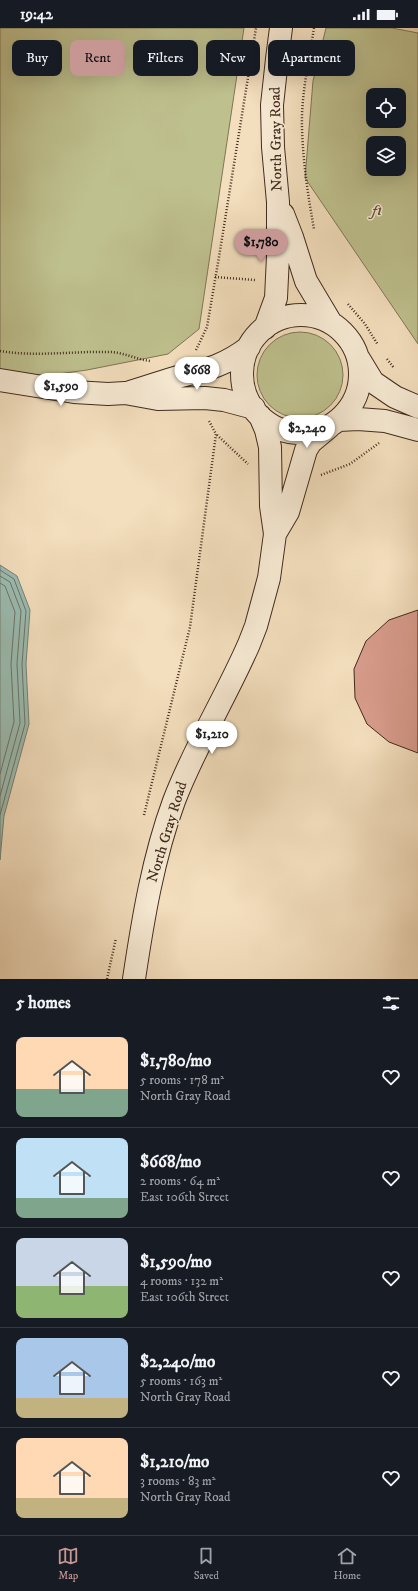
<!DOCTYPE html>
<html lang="en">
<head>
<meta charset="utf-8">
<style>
  :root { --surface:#171b24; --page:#242831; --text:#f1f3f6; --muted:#9ea1a6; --line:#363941; --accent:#c59692 }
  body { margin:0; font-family:"IM FELL DW Pica",serif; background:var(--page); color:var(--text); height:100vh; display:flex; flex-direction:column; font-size:15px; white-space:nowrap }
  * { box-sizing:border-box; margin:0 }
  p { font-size:13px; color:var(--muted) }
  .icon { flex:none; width:22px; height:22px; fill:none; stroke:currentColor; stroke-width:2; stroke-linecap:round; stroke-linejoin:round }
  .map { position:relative; height:951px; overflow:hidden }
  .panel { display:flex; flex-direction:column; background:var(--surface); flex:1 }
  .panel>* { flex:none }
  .hud { position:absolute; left:12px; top:12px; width:394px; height:36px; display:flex; gap:8px }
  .controls { position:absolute; left:366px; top:60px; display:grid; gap:8px }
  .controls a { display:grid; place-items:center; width:40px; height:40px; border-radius:8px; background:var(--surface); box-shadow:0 4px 16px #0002; font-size:20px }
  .price { position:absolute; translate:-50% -34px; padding:0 9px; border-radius:14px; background:#fff; color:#222; font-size:13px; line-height:26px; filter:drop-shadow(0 1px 2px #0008) }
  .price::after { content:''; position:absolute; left:50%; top:24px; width:12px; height:9px; margin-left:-6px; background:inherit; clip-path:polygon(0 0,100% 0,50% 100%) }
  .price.selected { background:var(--accent); color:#111 }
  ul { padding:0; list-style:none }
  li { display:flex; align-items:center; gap:12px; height:100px; padding:0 16px }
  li+li { border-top:1px solid var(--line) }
  li span { display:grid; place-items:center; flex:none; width:112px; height:80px; border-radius:8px; color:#555 }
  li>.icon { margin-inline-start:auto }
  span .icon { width:48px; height:48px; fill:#fffc; stroke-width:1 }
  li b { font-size:17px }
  h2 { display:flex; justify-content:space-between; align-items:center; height:48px; padding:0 16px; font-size:17px }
  .pill { padding:0 14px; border-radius:8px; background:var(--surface); box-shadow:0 4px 16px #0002; font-size:14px; line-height:36px }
  .pill.selected { background:var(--accent); color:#111 }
  .status { display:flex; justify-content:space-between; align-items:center; height:28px; padding:0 20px; background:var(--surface); direction:ltr }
  .status svg { height:11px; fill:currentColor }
  .menu { display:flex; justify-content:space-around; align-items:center; height:56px; border-top:1px solid var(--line); background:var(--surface); font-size:11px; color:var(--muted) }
  .menu a { display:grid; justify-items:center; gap:2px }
  .menu .selected { color:var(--accent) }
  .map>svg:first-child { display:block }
</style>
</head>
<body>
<div class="status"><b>19:42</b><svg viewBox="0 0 49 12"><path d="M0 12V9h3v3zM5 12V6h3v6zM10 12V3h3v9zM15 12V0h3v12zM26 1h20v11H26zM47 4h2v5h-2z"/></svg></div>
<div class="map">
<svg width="418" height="951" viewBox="0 0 418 951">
  <rect width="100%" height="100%" fill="#f3debd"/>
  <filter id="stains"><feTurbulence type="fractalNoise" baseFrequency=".005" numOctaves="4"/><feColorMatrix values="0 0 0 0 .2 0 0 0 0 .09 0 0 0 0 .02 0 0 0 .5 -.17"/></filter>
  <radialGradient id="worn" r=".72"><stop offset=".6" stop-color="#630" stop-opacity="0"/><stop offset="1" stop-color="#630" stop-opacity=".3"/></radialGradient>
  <path fill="#bec08e" stroke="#807656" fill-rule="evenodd" d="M0,0H244L199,301L168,326L87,342L22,351L0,347Z
    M326,0H392L418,5V316L305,150L313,53ZM373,67H399V93H373ZM373,115H399V141H373Z
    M257 347a43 43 0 1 1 86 0a43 43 0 1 1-86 0Z"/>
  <path fill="#9bbcb1" stroke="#778276" d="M0,537L17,548L30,582L26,636L29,696L4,788L0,832Z"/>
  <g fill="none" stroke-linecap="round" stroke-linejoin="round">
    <path stroke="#6e7468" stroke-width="1" d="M0,542L14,551L26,583L22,636L25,696L0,787
      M0,548L10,554L21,583L17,636L20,695L0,768
      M0,555L5,558L15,584L11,636L14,694L0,746"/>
  </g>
  <path fill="#d89c8c" stroke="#412b1e" d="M418,582V725L389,714L367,696L355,670L354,641L366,613L389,592Z"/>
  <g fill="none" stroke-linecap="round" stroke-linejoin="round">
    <defs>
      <path id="secondary" d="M283,186L292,209L306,253L331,295
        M242 346a59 59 0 1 1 118 0a59 59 0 1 1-118 0Z
        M265,300L276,270L278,228V174L273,119L272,77L277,31L281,0
        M359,331L373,354L395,369L418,379
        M0,352L74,364L108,366L125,365L158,371L205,370L224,372L254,380
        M130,364C147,359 164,353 181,348C208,342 227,336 249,319
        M339,392L358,391L385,393L418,402
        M275,506L288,484L306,422L311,414L329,399
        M134,951C143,891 153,830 174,773C195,718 226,669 249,616L256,598L269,550L275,506L271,478L270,419L266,402L260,388"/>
    </defs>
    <use href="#secondary" stroke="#412b1e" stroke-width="24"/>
    <path stroke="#412b1e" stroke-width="2.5" stroke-dasharray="1 2" stroke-linecap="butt" d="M314,0C309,33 301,67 302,100C303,134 308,168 314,201
      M215,249L255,252
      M348,276L365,296L378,317
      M196,322L207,299L219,229L256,0
      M0,323C36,329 73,323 109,324C124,324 137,332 151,333
      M387,331L394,340
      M217,407L248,436
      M321,447L350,436L379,415
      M144,787L190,599L216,406L209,393
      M107,951L116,910"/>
    <use href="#secondary" stroke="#f7ead4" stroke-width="22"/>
  </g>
  <g text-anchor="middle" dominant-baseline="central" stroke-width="3" stroke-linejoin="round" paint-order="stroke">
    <g font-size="15" fill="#412b1e" stroke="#f7ead4">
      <text transform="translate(276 111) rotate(-91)">North Gray Road</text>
      <text transform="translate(167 804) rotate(-73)">North Gray Road</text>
    </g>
    <g font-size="15" font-style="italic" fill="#60503a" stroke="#f7ead4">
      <text x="377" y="182">f1</text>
    </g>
  </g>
  <rect width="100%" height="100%" filter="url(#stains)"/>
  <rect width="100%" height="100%" fill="url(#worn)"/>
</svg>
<div class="controls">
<a><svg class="icon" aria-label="locate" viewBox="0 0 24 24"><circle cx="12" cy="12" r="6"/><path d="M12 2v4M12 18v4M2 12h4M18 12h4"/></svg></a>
<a><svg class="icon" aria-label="layers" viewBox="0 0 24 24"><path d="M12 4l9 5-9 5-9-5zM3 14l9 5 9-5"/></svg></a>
</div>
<b class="price selected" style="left:261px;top:235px">$1,780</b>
<b class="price" style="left:197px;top:363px">$668</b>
<b class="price" style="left:61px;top:379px">$1,590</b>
<b class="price" style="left:307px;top:421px">$2,240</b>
<b class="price" style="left:212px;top:727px">$1,210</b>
<div class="hud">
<a class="pill">Buy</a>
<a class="pill selected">Rent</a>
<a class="pill">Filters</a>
<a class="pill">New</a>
<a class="pill">Apartment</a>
</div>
</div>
<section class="panel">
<h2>5 homes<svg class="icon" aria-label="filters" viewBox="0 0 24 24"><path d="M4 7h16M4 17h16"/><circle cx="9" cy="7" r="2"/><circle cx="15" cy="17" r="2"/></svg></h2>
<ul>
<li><span style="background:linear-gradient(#ffd9b3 65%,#7fa58c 0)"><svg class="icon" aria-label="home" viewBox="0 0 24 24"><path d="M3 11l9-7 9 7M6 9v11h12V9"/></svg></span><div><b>$1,780/mo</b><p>5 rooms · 178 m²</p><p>North Gray Road</p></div><svg class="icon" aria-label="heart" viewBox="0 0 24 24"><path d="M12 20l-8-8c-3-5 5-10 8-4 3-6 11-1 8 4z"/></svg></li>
<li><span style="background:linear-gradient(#bfe0f5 75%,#7fa58c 0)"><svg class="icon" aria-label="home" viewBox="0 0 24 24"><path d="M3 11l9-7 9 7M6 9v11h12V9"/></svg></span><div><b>$668/mo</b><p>2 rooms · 64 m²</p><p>East 106th Street</p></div><svg class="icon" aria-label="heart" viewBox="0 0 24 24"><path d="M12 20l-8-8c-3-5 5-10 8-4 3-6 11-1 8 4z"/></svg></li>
<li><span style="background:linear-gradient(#c9d6e8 60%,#8fb573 0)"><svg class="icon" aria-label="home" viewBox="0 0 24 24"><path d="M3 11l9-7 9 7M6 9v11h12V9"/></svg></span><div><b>$1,590/mo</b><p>4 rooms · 132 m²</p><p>East 106th Street</p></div><svg class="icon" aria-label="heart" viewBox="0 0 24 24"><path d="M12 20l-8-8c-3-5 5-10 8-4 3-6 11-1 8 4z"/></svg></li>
<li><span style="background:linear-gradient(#a9c7e8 75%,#c2b280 0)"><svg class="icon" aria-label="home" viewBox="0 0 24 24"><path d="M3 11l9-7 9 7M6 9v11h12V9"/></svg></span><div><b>$2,240/mo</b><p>5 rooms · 163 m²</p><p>North Gray Road</p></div><svg class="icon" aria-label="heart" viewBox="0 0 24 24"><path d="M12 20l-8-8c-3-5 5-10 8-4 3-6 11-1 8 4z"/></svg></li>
<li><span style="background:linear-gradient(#ffd9b3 75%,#c2b280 0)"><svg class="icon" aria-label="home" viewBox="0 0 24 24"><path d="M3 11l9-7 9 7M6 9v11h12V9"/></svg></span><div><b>$1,210/mo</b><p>3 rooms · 83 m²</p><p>North Gray Road</p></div><svg class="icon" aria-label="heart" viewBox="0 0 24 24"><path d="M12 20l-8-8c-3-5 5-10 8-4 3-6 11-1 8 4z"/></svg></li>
</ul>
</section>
<nav class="menu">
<a class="selected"><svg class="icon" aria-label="map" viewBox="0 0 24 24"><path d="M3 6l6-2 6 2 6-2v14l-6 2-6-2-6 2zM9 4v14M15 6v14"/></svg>Map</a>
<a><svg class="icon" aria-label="saved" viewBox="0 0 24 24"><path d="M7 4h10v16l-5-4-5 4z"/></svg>Saved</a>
<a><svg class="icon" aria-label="home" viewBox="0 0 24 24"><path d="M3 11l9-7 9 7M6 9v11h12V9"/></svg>Home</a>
</nav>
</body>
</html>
